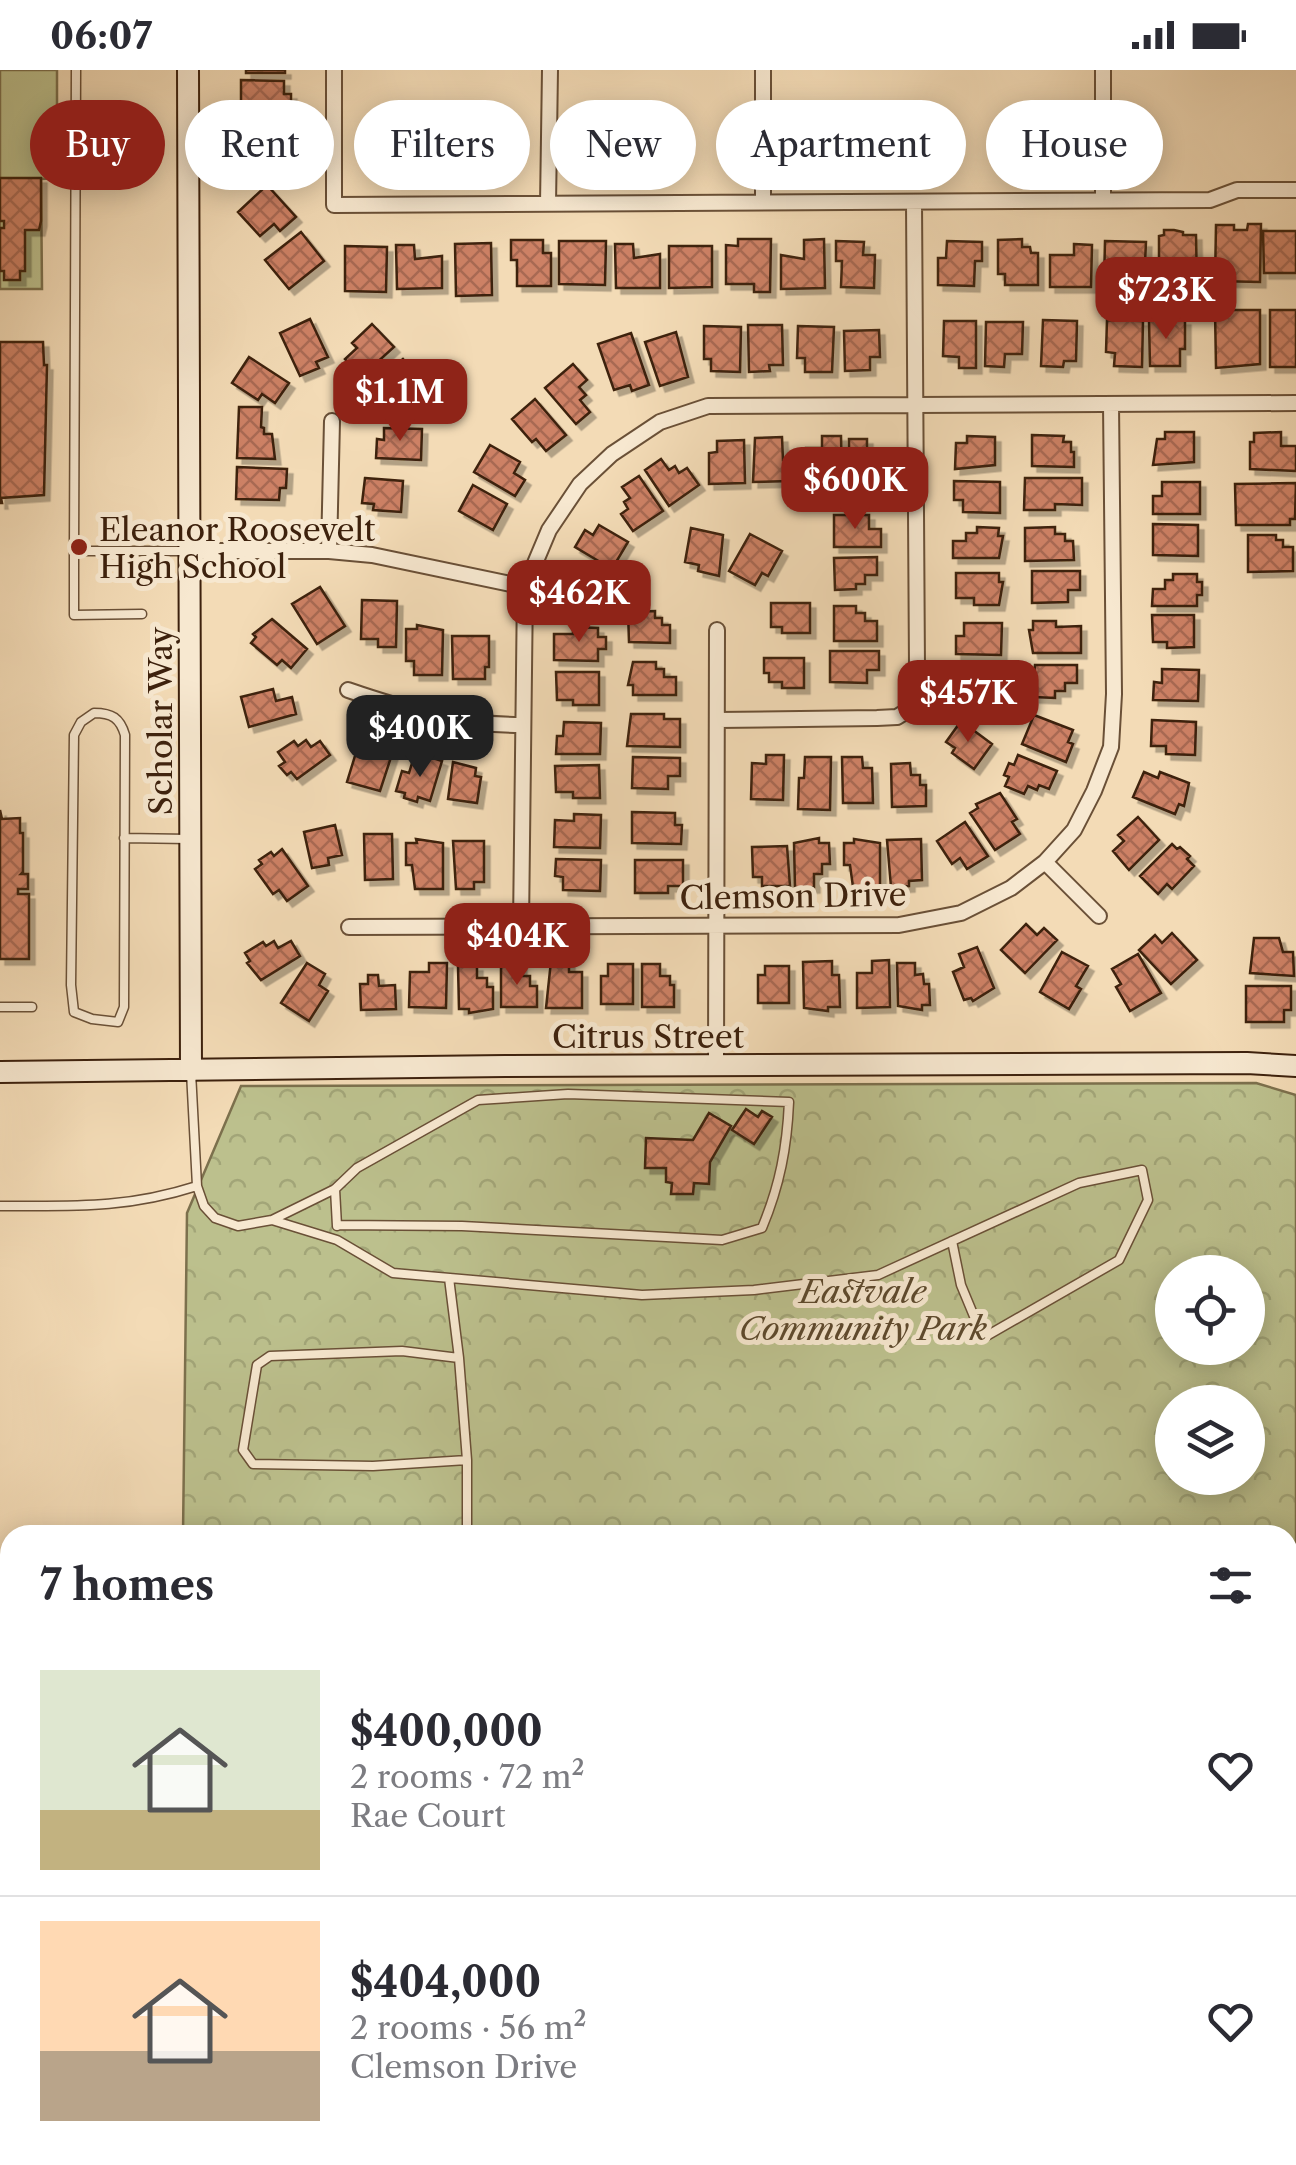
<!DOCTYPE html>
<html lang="en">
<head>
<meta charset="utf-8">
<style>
  :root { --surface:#fff; --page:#f2f2f3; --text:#2b2b33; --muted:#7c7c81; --line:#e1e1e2; --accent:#8f2418 }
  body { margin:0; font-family:"Libre Caslon Text",serif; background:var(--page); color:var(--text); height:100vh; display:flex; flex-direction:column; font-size:38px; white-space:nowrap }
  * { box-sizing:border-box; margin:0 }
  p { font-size:32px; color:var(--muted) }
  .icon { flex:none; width:55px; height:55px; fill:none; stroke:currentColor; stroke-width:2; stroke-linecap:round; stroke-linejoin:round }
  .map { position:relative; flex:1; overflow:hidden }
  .sheet { position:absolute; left:0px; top:1455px; width:1298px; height:640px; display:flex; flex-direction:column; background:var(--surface); border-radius:30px 30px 0 0; box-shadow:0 5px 25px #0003 }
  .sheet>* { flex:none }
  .top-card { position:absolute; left:30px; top:30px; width:1238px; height:90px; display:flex; gap:20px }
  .fabs { position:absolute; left:1155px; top:1185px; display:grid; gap:20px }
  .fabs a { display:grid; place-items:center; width:110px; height:110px; border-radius:50%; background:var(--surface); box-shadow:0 5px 25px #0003; font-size:50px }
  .price { position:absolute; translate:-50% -85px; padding:0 22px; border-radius:20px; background:var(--accent); color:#fff; font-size:32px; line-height:65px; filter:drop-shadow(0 2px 5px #0008) }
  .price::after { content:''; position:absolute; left:50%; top:60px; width:30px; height:22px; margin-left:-15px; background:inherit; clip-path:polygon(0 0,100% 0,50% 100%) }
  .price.on { background:#222; color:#fff }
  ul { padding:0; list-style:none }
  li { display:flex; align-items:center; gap:30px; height:250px; padding:0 40px }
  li+li { border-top:2px solid var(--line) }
  li span { display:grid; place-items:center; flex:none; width:280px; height:200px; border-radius:0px; color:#555 }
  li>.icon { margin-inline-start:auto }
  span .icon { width:120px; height:120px; fill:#fffc; stroke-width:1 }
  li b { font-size:42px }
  h2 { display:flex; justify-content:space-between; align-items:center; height:120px; padding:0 40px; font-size:42px }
  .chip { padding:0 35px; border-radius:45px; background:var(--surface); box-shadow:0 5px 25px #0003; font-size:35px; line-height:90px }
  .chip.on { background:var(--accent); color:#fff }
  .status { display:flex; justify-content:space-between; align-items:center; height:70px; padding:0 50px; background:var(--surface); direction:ltr }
  .status svg { height:28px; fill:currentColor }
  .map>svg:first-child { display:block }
</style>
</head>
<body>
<div class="status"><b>06:07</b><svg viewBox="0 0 49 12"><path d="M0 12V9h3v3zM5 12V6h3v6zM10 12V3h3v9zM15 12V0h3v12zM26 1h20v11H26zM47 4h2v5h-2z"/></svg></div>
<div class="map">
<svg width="1296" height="2095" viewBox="0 0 1296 2095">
  <defs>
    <pattern id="park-crowns" width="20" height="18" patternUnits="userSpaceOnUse" patternTransform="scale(2.5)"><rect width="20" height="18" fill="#bcc08d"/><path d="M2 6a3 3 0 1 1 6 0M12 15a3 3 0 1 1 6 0" fill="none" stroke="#a2a578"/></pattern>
    <pattern id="building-cross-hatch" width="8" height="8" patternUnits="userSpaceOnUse" patternTransform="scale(2.5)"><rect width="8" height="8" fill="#cd8165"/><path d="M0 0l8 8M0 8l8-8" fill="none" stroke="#a86952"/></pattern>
    <filter id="shadow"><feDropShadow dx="5.5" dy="5.5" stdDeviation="0" flood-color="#0004"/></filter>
  </defs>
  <rect width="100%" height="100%" fill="#f3dbb6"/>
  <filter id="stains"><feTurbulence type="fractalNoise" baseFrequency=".002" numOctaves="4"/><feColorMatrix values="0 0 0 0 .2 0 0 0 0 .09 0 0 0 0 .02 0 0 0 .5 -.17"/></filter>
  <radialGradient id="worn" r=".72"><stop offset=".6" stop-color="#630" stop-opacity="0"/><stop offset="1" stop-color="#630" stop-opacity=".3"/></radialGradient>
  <path fill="url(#park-crowns)" stroke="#7c704d" stroke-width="2.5" fill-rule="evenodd" d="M1256,1013L1296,1025V2095H708L518,2087L486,2095H174L175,2085H1288V1465H183L187,1143L241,1016ZM1172,1202H1248V1278H1172ZM1172,1332H1248V1408H1172Z"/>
  <path fill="#bcc08d" stroke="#7c704d" stroke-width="2.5" d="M0,0H57V108L41,109L42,219H0Z"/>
  <path fill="url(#building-cross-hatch)" stroke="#3d210d" stroke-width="2.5" filter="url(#shadow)" d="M246,0H285V3H246Z
    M241,10L284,11V24H291V52L271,51V44L241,43Z
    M238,63H284L285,81L264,82L265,90H271L272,104H238Z
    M0,108H41V151L39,160H25V201H20V210H4V201H0V158H4V151H0Z
    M267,115L296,147L280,161L274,154L260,166L238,142Z
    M1248,154H1261L1260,212L1215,211L1216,155H1234V160H1247Z
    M1164,160H1174L1183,162V165H1196L1197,215H1159V166L1164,165Z
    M1263,161H1296V203H1264Z
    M301,162L324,191L289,219L265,190Z
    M738,169H771L770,222H754V214H726V175L738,176Z
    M824,169L825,218L781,219V185L804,189V170Z
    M1022,169V177H1030L1031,183H1038V215H1005V204H998V170Z
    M511,170H543V183H551V216H517V190H511Z
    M559,171H606L605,215L559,214Z
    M836,171L864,172L863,185H875L874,218L841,217L842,191H836Z
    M947,171L982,172V191H975L974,216L938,215V188H946Z
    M1105,171L1146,172L1144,214L1104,213Z
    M491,173L492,225L456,226L455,174Z
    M615,174H633L634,188L660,184V218H616Z
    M1074,174L1092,175L1091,217H1050V185H1074Z
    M396,175H414L415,189L442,186V218L397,219Z
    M345,176L387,177L386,222L345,221Z
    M669,176H712V217L669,218Z
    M1215,240H1260V294L1216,298Z
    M1270,240H1296V297H1270Z
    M310,249L328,287L316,292L319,298L300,306L280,263Z
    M1043,250L1077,251L1076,291H1064L1063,297L1041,296Z
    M1107,250L1143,251L1142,297L1114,296L1115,283L1106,282Z
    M1149,250H1185V279H1180V296H1150Z
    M944,251H976V298H959V287L943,286Z
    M986,252H1023L1022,284H1005L1004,297L985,296Z
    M372,254L394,277L361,307L345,289L357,278L352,273Z
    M748,255H782L783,295H769L770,301L749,302Z
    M704,256L741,257L740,302L711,301V289H704Z
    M798,256L834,257L832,302H805V288H797Z
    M879,260L880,287H870V300L845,301L844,261Z
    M676,262L688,307L660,316L645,272Z
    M631,263L649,315L632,321L630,315L614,320L598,274Z
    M0,272H43L44,295H47L44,425L1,428L2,433H0Z
    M249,287L289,313L275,333L262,324L258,330L232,313Z
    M403,289L426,313L405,332L402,329L390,340L369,318Z
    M573,294L587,310L579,317L586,325L580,330L590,342L576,354L545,318Z
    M535,329L566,365L546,381L536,369L532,372L512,349Z
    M239,337H262L261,357L264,358V364H272L275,389L237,388Z
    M384,358L422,359L421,390L376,388L377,369L384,370Z
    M1165,362H1194V392L1153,395L1157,369H1165Z
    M1281,362V376H1296V401L1250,399V372H1254V363Z
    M1032,365L1064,366L1063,372H1071V382H1074V397L1032,396Z
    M822,366H841L842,412H807L806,378H822Z
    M967,366L995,367V395L955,399L956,373H967Z
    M782,367L783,390L789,389L790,411L753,412L755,368Z
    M849,369H867V382H876V392L883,391V412H849Z
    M744,370L745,413L709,414V383L717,382V371Z
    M490,375L520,392L514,403L525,410L515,426L474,402Z
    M661,389L669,400L675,396L679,403L687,398L699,415L669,436L645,400Z
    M237,397L287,399L286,418H280L279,430L236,429Z
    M639,406L663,441L633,461L621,444L628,439L624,432L630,428L622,417Z
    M365,408L403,411L401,442L373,440L374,434L362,433Z
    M1025,408H1082V435L1055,434V440H1024Z
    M954,411L1000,412V443L963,442V430H954Z
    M1162,412H1200V444H1153V426H1162Z
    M1296,413L1295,449H1290V455H1236L1235,414Z
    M473,415L507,434L493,460L459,441Z
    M834,445H869V459H881V477H834Z
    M1153,454L1198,455V486L1153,485Z
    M599,455L628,472L612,499L575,477L585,460L593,465Z
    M977,457L999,458L998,466H1003L999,488H953V471H966V463H977Z
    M1055,457V464H1065V471H1073L1074,490L1025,491V458Z
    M691,458L723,465L719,506L698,501L699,495L685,492Z
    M750,464L782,481L768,506L762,503L755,515L729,501Z
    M1248,465H1276V470H1283V477H1293V501L1248,502Z
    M877,487V505H865V514H856V519L835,520L834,488Z
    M570,494L611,512L600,541L563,526L568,512L563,510Z
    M1032,501H1080V520H1068V532L1032,533Z
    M956,503H999V512H1003L999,535H974V528H956Z
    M1173,504H1197V512H1202V525H1197V536H1152L1153,519H1165V510H1173Z
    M320,517L345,556L317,574L292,534Z
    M362,530L397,531L396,577H378V569H361Z
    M771,533H810V563H782V557H771Z
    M834,536H856V543H865V551H877V571H834Z
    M655,541V548H662V555H670V573L629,572L628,542Z
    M1152,545H1194V577L1167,578V572H1153Z
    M272,549L307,579L291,598L282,590L277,595L251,573L256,567L253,564Z
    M1033,551H1056V557L1081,556V583H1033L1029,560H1033Z
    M964,553H1002L1001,585L956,584V566H964Z
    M417,555L443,560L442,605H414V591H406V559H417Z
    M573,557L598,558V567H606V579H598V591L554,590V564H573Z
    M452,566H489V597H485V609H453Z
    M830,581H879V600H867V613L830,612Z
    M764,588H804V618H782V612H769V603H764Z
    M633,592H656V599H664V607H676V625H633V615H628Z
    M960,594L1001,597V626H972V620H963Z
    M1035,595H1077V613H1065V621H1055V628L1034,627V618H1029V605H1034Z
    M1162,599L1199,600L1198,631L1153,630L1154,612L1162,613Z
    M556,602H599V635H573V630H557Z
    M273,619L276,631L292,627L296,644L249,657L241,627Z
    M631,644H664V649H680V677L627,676Z
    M1034,645L1073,660L1068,672L1073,674L1066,692L1022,674Z
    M1152,650L1196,652L1195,685L1166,684V676H1151Z
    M961,651L992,674L974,699L952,683L955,678L946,672Z
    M564,652L601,653L600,684H556L557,666H563Z
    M306,670L311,677L320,671L330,685L297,709L291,702L287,705L279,696L285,692L278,682L294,671L298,676Z
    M377,672L394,678L380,721L347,712L358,676L374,681Z
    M424,685L442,691L430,731L418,727L417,732L404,728L405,723L396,721L402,701L409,703L412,693L421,696Z
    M766,685H784L783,730L751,729L752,693L766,694Z
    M1018,685L1057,701L1049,719L1039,715L1037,720L1028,716L1024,724L1005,716L1009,707L1004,705L1009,693L1014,695Z
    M633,687L680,688V706H668V719L632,718Z
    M805,687H831L830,740L798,739L799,708H804Z
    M842,687H862L863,698H872L873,733H843Z
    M453,692L476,698L475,706L481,707L477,733L448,729Z
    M910,693L911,705H920V715H926V736L892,737L891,694Z
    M599,695L600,728H573V722H556L555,696Z
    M1144,702L1158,708L1160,702L1189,713L1184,736L1179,734L1175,744L1133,727Z
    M1000,723L1017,749L1012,752L1020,764L995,780L970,743L978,738L976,734Z
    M0,740L2,749L20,748V763H23V802L21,804H28V819H18V824H29V889H0Z
    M632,742L675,743V755H682L681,774L632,773Z
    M574,744L601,745L600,778L554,777L555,750L574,751Z
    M1138,747L1159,770L1129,800L1113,781L1124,771L1118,765Z
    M965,752L988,786L967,799L960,788L952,794L937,771Z
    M335,755L342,785L328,788L329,795L312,798L304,762Z
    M364,764H392L393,809L365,810Z
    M819,768V773H829L830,794H822V804H814V817L795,818L794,773Z
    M416,769L443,773V819H415L412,795H406V773H417Z
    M854,769L880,773V817H853L850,795H844V773H854Z
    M921,769L922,810L909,811V816L891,817L887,770Z
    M453,771H484V812H474V819H456Z
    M1172,774L1177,779L1180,777L1190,786L1187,789L1194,796L1172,819L1167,814L1158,824L1140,806Z
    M787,776L790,816H762V807H753L752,777Z
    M282,779L308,816L287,831L279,820L273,824L255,799L262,794L259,790L271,782L274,786Z
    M556,789L601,790L600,821L563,820V807L555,806Z
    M635,790H683V816H668V823H635Z
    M1026,854L1037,865L1044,858L1057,870L1025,903L1001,880Z
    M1172,863L1197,890L1171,914L1139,880L1155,865L1162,873Z
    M1254,868H1279L1283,882H1293L1294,906L1250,903Z
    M274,871L278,878L291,871L300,886L261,910L247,893L250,891L245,883L263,872L266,876Z
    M977,877L994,918L973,931L971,928L964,930L953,902L964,897L959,884Z
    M1062,882L1088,896L1076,916L1081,919L1069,939L1040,922Z
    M1138,884L1161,923L1130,941L1116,917L1121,914L1112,899Z
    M889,890L890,937L857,938V903H872V891Z
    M551,891L569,892V902H582V938H546Z
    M832,891V905H839L840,937H828V941L804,938L803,892Z
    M307,893L325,904L319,915L328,921L309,951L281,933Z
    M429,893H447L446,938L409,937L410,902H429Z
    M897,893H915V905L923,904L924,914H929L930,935H922V940L898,936Z
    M608,894H633V934H601V906H608Z
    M642,894H660V906H670V915H674V937H642Z
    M501,895H521V906H530V916H537V937H501Z
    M458,896H477V908H487V917H493V939L469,943V939H459Z
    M765,896H789V933H758V905H765Z
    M368,905H378L379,916L395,915L396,939L361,940L360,914H368Z
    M1246,916H1291V940H1284V952H1246Z
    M746,1039L758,1047L762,1041L772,1047L754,1074L732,1060Z
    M709,1043L731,1056L710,1092L709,1114L694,1113L693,1124H671L672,1113L666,1112V1098H645L646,1068L693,1070Z"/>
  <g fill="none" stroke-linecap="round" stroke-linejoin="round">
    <defs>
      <path id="lane" d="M74,481L76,0
        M142,544L74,545V481H185
        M94,643C112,643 120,648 125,665L124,937L118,952L92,949L74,942L71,915L74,665L81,652Z
        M124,768L189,769
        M0,937H32
        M191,1002L197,1116L204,1136L215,1148L238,1156L272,1150L335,1119L357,1098L478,1030L568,1024L789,1032C787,1077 780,1115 762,1158L722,1170L462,1156L337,1155
        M335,1119L337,1156
        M0,1136C73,1136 125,1139 197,1116
        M272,1150L337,1170L393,1203L642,1225L754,1220L878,1205L1079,1113L1142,1100L1148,1130L1119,1190L983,1268L961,1215L952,1171
        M449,1208L459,1288L402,1281L270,1286L257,1295L243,1380L253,1394L373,1396L467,1390L459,1288
        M467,1465V1390"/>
      <path id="street" d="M334,0V135L1210,130L1237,120H1296
        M763,0V132
        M1103,0V130
        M548,134L550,0
        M190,481H329L372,485L525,517
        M329,481L332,351
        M348,620C406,640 460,655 521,655
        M718,650L877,648L897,647L910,639L916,620L917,598L914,132
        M1045,792L1099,846
        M521,856L525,517L549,460L580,414L612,384L660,352L708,336L1296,333
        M349,857L899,855L961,843L1011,818L1045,792L1074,760L1094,721L1111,677L1114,624L1111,334
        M716,996L717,560"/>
      <path id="secondary" d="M188,0L191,1001
        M0,1002L505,996L1247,993L1296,996"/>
    </defs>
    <use href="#lane" stroke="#6a5037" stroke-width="11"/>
    <use href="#street" stroke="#6a5037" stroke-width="18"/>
    <use href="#secondary" stroke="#3d210d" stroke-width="24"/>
    <use href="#lane" stroke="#f7e8d0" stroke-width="8"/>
    <use href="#street" stroke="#f7e8d0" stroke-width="14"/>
    <use href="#secondary" stroke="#f7e8d0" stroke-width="20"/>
  </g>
  <circle fill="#8f2418" stroke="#f7e8d0" stroke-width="4" cx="79" cy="477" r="10"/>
  <g text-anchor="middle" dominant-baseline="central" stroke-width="10" stroke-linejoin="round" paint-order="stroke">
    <g font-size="32" fill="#3d210d" stroke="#f7e8d0" text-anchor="start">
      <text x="99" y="459">Eleanor Roosevelt<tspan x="99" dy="37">High School</tspan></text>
    </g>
    <g font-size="32" fill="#3d210d" stroke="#f7e8d0">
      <text transform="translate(160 651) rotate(-90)">Scholar Way</text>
      <text transform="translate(793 826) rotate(-1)">Clemson Drive</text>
      <text x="648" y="966">Citrus Street</text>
    </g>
    <g font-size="32" font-style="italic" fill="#5d492d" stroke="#f7e8d0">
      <text x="863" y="1221">Eastvale<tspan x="863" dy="37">Community Park</tspan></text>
    </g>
  </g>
  <rect width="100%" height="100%" filter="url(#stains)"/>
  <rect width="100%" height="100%" fill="url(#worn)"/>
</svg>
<div class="fabs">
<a><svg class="icon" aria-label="locate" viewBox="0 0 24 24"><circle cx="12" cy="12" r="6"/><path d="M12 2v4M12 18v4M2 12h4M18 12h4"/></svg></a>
<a><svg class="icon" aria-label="layers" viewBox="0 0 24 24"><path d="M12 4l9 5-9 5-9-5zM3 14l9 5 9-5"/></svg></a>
</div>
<b class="price" style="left:1166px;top:272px">$723K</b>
<b class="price" style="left:400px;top:374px">$1.1M</b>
<b class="price" style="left:855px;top:462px">$600K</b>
<b class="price" style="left:579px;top:575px">$462K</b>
<b class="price" style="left:968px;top:675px">$457K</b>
<b class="price on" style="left:420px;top:710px">$400K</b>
<b class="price" style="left:517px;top:918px">$404K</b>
<div class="top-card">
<a class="chip on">Buy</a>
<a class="chip">Rent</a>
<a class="chip">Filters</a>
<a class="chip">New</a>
<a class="chip">Apartment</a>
<a class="chip">House</a>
</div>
<section class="sheet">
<h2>7 homes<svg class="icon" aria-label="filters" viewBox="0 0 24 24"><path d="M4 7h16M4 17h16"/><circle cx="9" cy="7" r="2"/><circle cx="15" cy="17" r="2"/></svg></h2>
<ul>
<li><span style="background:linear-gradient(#dfe7d0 70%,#c2b280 0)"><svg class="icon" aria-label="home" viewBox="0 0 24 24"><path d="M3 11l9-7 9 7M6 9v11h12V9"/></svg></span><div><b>$400,000</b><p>2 rooms · 72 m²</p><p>Rae Court</p></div><svg class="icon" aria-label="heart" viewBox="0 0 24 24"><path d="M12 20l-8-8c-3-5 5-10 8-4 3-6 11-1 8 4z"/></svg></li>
<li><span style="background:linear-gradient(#ffd9b3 65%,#b9a48a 0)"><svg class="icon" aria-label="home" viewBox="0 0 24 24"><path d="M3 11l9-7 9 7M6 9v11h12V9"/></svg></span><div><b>$404,000</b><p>2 rooms · 56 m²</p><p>Clemson Drive</p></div><svg class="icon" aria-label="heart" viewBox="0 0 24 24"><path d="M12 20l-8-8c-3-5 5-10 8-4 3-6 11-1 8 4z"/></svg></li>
</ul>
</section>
</div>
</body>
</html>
